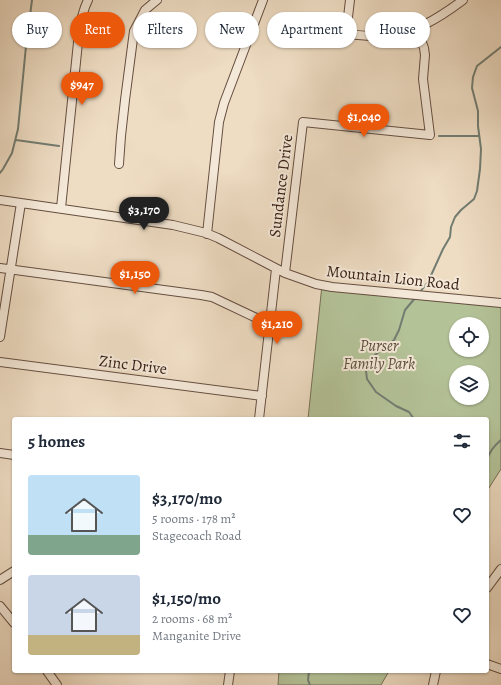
<!DOCTYPE html>
<html lang="en">
<head>
<meta charset="utf-8">
<style>
  :root { --surface:#fff; --page:#f2f2f3; --text:#1f2937; --muted:#747a83; --accent:#ea580c }
  body { margin:0; font-family:Alegreya,serif; background:var(--page); color:var(--text); height:100vh; display:flex; flex-direction:column; font-size:15px; white-space:nowrap }
  * { box-sizing:border-box; margin:0 }
  p { font-size:13px; color:var(--muted) }
  .icon { flex:none; width:22px; height:22px; fill:none; stroke:currentColor; stroke-width:2; stroke-linecap:round; stroke-linejoin:round }
  .map { position:relative; flex:1; overflow:hidden }
  .details { position:absolute; left:12px; top:417px; width:477px; height:256px; display:flex; flex-direction:column; background:var(--surface); border-radius:4px; box-shadow:0 1px 3px #0004 }
  .details>* { flex:none }
  .hud { position:absolute; left:12px; top:12px; width:477px; height:36px; display:flex; gap:8px }
  .buttons { position:absolute; left:449px; top:317px; display:grid; gap:8px }
  .buttons a { display:grid; place-items:center; width:40px; height:40px; border-radius:50%; background:var(--surface); box-shadow:0 1px 3px #0004; font-size:20px }
  .price { position:absolute; translate:-50% -34px; padding:0 9px; border-radius:14px; background:var(--accent); color:#fff; font-size:13px; line-height:26px; filter:drop-shadow(0 1px 2px #0008) }
  .price::after { content:''; position:absolute; left:50%; top:24px; width:12px; height:9px; margin-left:-6px; background:inherit; clip-path:polygon(0 0,100% 0,50% 100%) }
  .price.selected { background:#222; color:#fff }
  ul { padding:0; list-style:none }
  li { display:flex; align-items:center; gap:12px; height:100px; padding:0 16px }
  li span { display:grid; place-items:center; flex:none; width:112px; height:80px; border-radius:4px; color:#555 }
  li>.icon { margin-inline-start:auto }
  span .icon { width:48px; height:48px; fill:#fffc; stroke-width:1 }
  li b { font-size:17px }
  h2 { display:flex; justify-content:space-between; align-items:center; height:48px; padding:0 16px; font-size:17px }
  .chip { padding:0 14px; border-radius:18px; background:var(--surface); box-shadow:0 1px 3px #0004; font-size:14px; line-height:36px }
  .chip.selected { background:var(--accent); color:#fff }
  .map>svg:first-child { display:block }
</style>
</head>
<body>
<div class="map">
<svg width="501" height="685" viewBox="0 0 501 685">
  <rect width="100%" height="100%" fill="#eedcc3"/>
  <filter id="stains"><feTurbulence type="fractalNoise" baseFrequency=".005" numOctaves="4"/><feColorMatrix values="0 0 0 0 .2 0 0 0 0 .09 0 0 0 0 .02 0 0 0 .5 -.17"/></filter>
  <radialGradient id="worn" r=".72"><stop offset=".6" stop-color="#630" stop-opacity="0"/><stop offset="1" stop-color="#630" stop-opacity=".3"/></radialGradient>
  <path fill="#b4c298" stroke="#767056" fill-rule="evenodd" d="M322,285L501,303V469L487,491V419H308ZM456,324H482V350H456ZM456,372H482V398H456Z
    M279,671H389L381,685H278Z"/>
  <g fill="none" stroke-linecap="round" stroke-linejoin="round">
    <path stroke="#727d72" stroke-width="2" d="M439,136H479
      M16,140L59,146
      M0,173L3,169L12,153L18,129L26,46L32,0
      M420,292L428,282L443,249L450,237L451,227L455,217L461,210L474,199L477,191L480,169L481,149L478,126V111L472,88L473,77L477,66L501,47
      M414,419L409,412L396,406L376,392L367,379L366,371L375,355L394,340L399,330L405,310L416,297
      M487,460C489,452 495,445 501,440
      M309,671L308,680L310,685"/>
    <defs>
      <path id="minor" d="M350,0L346,34C358,35 370,37 383,36C414,34 439,18 463,0
        M119,164L121,136L125,100L134,31L145,10L157,0
        M0,200L173,225L206,233L218,238L285,273L316,284L332,287L501,303
        M61,208L80,23L85,7L88,0
        M207,234L219,122L224,103L263,0
        M0,268L201,295L212,297L269,324
        M285,273L303,122L430,135L423,79L425,55L424,48L417,29
        M0,337L21,203
        M0,362L262,396
        M259,419L276,269
        M0,453L14,455
        M0,580L14,571
        M487,588L501,569
        M0,606L14,623
        M487,664L501,669
        M47,671L57,685
        M228,685L230,671
        M433,685L436,671"/>
    </defs>
    <use href="#minor" stroke="#654e40" stroke-width="10"/>
    <use href="#minor" stroke="#f4e8d8" stroke-width="8"/>
  </g>
  <g text-anchor="middle" dominant-baseline="central" stroke-width="4" stroke-linejoin="round" paint-order="stroke">
    <g font-size="16" fill="#371f14" stroke="#f4e8d8">
      <text transform="translate(281 186) rotate(-83)">Sundance Drive</text>
      <text transform="translate(393 278) rotate(6)">Mountain Lion Road</text>
      <text transform="translate(133 365) rotate(7)">Zinc Drive</text>
    </g>
    <g font-size="16" font-style="italic" fill="#5c503c" stroke="#f4e8d8">
      <text x="379" y="346">Purser<tspan x="379" dy="18">Family Park</tspan></text>
    </g>
  </g>
  <rect width="100%" height="100%" filter="url(#stains)"/>
  <rect width="100%" height="100%" fill="url(#worn)"/>
</svg>
<div class="buttons">
<a><svg class="icon" aria-label="locate" viewBox="0 0 24 24"><circle cx="12" cy="12" r="6"/><path d="M12 2v4M12 18v4M2 12h4M18 12h4"/></svg></a>
<a><svg class="icon" aria-label="layers" viewBox="0 0 24 24"><path d="M12 4l9 5-9 5-9-5zM3 14l9 5 9-5"/></svg></a>
</div>
<b class="price" style="left:82px;top:106px">$947</b>
<b class="price" style="left:364px;top:138px">$1,040</b>
<b class="price selected" style="left:144px;top:231px">$3,170</b>
<b class="price" style="left:135px;top:295px">$1,150</b>
<b class="price" style="left:277px;top:345px">$1,210</b>
<div class="hud">
<a class="chip">Buy</a>
<a class="chip selected">Rent</a>
<a class="chip">Filters</a>
<a class="chip">New</a>
<a class="chip">Apartment</a>
<a class="chip">House</a>
</div>
<section class="details">
<h2>5 homes<svg class="icon" aria-label="filters" viewBox="0 0 24 24"><path d="M4 7h16M4 17h16"/><circle cx="9" cy="7" r="2"/><circle cx="15" cy="17" r="2"/></svg></h2>
<ul>
<li><span style="background:linear-gradient(#bfe0f5 75%,#7fa58c 0)"><svg class="icon" aria-label="home" viewBox="0 0 24 24"><path d="M3 11l9-7 9 7M6 9v11h12V9"/></svg></span><div><b>$3,170/mo</b><p>5 rooms · 178 m²</p><p>Stagecoach Road</p></div><svg class="icon" aria-label="heart" viewBox="0 0 24 24"><path d="M12 20l-8-8c-3-5 5-10 8-4 3-6 11-1 8 4z"/></svg></li>
<li><span style="background:linear-gradient(#c9d6e8 75%,#c2b280 0)"><svg class="icon" aria-label="home" viewBox="0 0 24 24"><path d="M3 11l9-7 9 7M6 9v11h12V9"/></svg></span><div><b>$1,150/mo</b><p>2 rooms · 68 m²</p><p>Manganite Drive</p></div><svg class="icon" aria-label="heart" viewBox="0 0 24 24"><path d="M12 20l-8-8c-3-5 5-10 8-4 3-6 11-1 8 4z"/></svg></li>
</ul>
</section>
</div>
</body>
</html>
